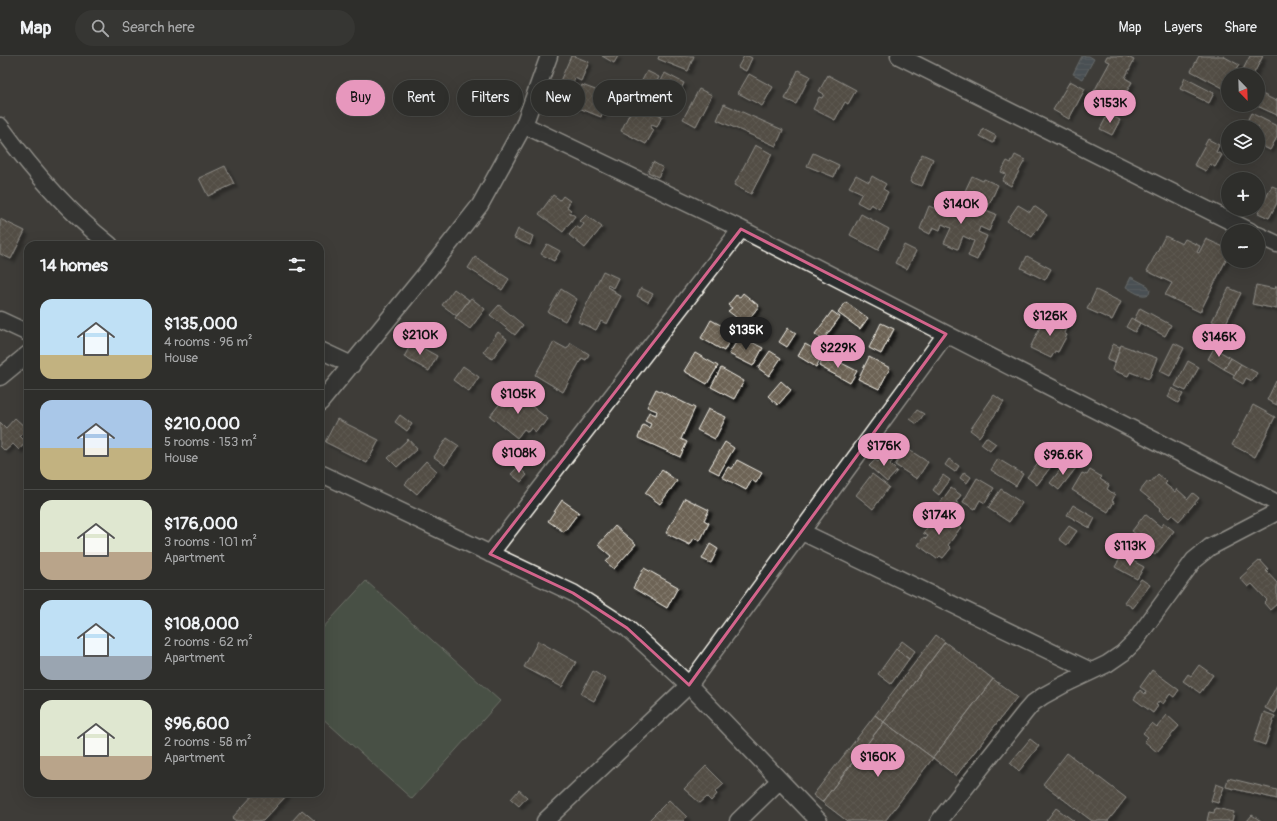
<!DOCTYPE html>
<html lang="en">
<head>
<meta charset="utf-8">
<style>
  :root { --surface:#2e2e2b; --page:#363633; --text:#f1f3f6; --muted:#a7a8a9; --line:#494a47; --accent:#e797bd }
  body { margin:0; font-family:Pangolin,sans-serif; background:var(--page); color:var(--text); height:100vh; display:flex; flex-direction:column; font-size:15px; white-space:nowrap }
  * { box-sizing:border-box; margin:0 }
  p { font-size:13px; color:var(--muted) }
  .icon { flex:none; width:22px; height:22px; fill:none; stroke:currentColor; stroke-width:2; stroke-linecap:round; stroke-linejoin:round }
  .map { position:relative; flex:1; overflow:hidden }
  .details { position:absolute; left:24px; top:185px; width:300px; height:556px; display:flex; flex-direction:column; background:var(--surface); border-radius:12px; box-shadow:0 4px 16px #0002,0 0 0 1px var(--line) }
  .details>* { flex:none }
  .top-card { position:absolute; left:336px; top:24px; width:380px; height:36px; display:flex; gap:8px }
  .needle { width:26px; rotate:157deg }
  .fabs { position:absolute; left:1221px; top:12px; display:grid; gap:8px }
  .fabs a { display:grid; place-items:center; width:44px; height:44px; border-radius:50%; background:var(--surface); box-shadow:0 4px 16px #0002,0 0 0 1px var(--line); font-size:20px }
  .price { position:absolute; translate:-50% -34px; padding:0 9px; border-radius:14px; background:var(--accent); color:#111; font-size:13px; line-height:26px; filter:drop-shadow(0 1px 2px #0008) }
  .price::after { content:''; position:absolute; left:50%; top:24px; width:12px; height:9px; margin-left:-6px; background:inherit; clip-path:polygon(0 0,100% 0,50% 100%) }
  .price.current { background:#222; color:#fff }
  ul { padding:0; list-style:none }
  li { display:flex; align-items:center; gap:12px; height:100px; padding:0 16px }
  li+li { border-top:1px solid var(--line) }
  li span { display:grid; place-items:center; flex:none; width:112px; height:80px; border-radius:12px; color:#555 }
  li>.icon { margin-inline-start:auto }
  span .icon { width:48px; height:48px; fill:#fffc; stroke-width:1 }
  li b { font-size:17px }
  h2 { display:flex; justify-content:space-between; align-items:center; height:48px; padding:0 16px; font-size:17px }
  .chip { padding:0 14px; border-radius:18px; background:var(--surface); box-shadow:0 4px 16px #0002,0 0 0 1px var(--line); font-size:14px; line-height:36px }
  .chip.current { background:var(--accent); color:#111 }
  header { display:flex; align-items:center; gap:24px; box-sizing:border-box; height:56px; padding:0 20px; background:var(--surface); border-bottom:1px solid var(--line) }
  header strong { font-size:19px }
  nav { display:flex; gap:22px; margin-inline-start:auto; font-size:14px }
  .search { width:280px; height:36px; background:var(--page); display:flex; align-items:center; gap:10px; box-sizing:border-box; padding:0 14px; border-radius:22px; color:var(--muted); font-size:15px }
  .map>svg:first-child { display:block }
</style>
</head>
<body>
<header>
<strong>Map</strong>
<div class="search"><svg class="icon" aria-label="search" viewBox="0 0 24 24"><circle cx="10" cy="10" r="6"/><path d="M15 15l6 6"/></svg>Search here</div>
<nav><a>Map</a><a>Layers</a><a>Share</a></nav>
</header>
<div class="map">
<svg width="1277" height="765" viewBox="0 0 1277 765">
  <defs>
    <pattern id="water-rules" width="6" height="5" patternUnits="userSpaceOnUse"><rect width="6" height="5" fill="#586874"/><path d="M0 2.5h6" fill="none" stroke="#717e88"/></pattern>
    <pattern id="building-cross-hatch" width="8" height="8" patternUnits="userSpaceOnUse"><rect width="8" height="8" fill="#6d6354"/><path d="M0 0l8 8M0 8l8-8" fill="none" stroke="#827a6d"/></pattern>
    <filter id="shadow"><feDropShadow dx="3.5" dy="3.5" stdDeviation="1" flood-color="#0009"/></filter>
  </defs>
  <rect width="100%" height="100%" fill="#3e3d39"/>
  <filter id="ink" filterUnits="userSpaceOnUse"><feTurbulence type="fractalNoise" baseFrequency=".025" numOctaves="2"/><feDisplacementMap in="SourceGraphic" scale="8" xChannelSelector="R" yChannelSelector="G"/><feConvolveMatrix kernelMatrix="1 2 1 2 8 2 1 2 1" color-interpolation-filters="sRGB"/></filter>
  <g filter="url(#ink)">
    <path fill="#556954" stroke="#a4ad9e" d="M366,525L500,645L412,743L320,660V575Z"/>
    <path fill="url(#water-rules)" stroke="#969fa2" d="M1082,0H1089L1094,3L1083,23L1073,18Z
      M1131,221L1148,230L1150,234L1149,238C1141,242 1133,235 1126,231Z"/>
    <path fill="url(#building-cross-hatch)" stroke="#f4f1e8" filter="url(#shadow)" d="M571,0H574L589,6L581,25L575,22L569,37L557,32Z
      M602,0H618L614,7Z
      M659,0H694L688,15L658,3Z
      M744,0H748L752,2L746,15L738,11Z
      M1107,0H1126L1134,4L1125,22L1132,26L1123,42L1115,38L1110,49L1092,39L1110,6L1105,4Z
      M1199,0H1223L1239,9L1233,19H1228V28L1225,33L1191,15Z
      M1250,0H1263L1253,19H1240Z
      M798,14L810,20L796,48L785,43Z
      M647,15L659,21L646,48L633,42Z
      M665,17L684,27L678,39L659,29Z
      M749,18L773,31L762,50L738,37Z
      M828,19L856,34L848,48L845,46L835,64L813,53L819,41L822,42L824,38L819,35Z
      M1185,22L1214,37L1209,47L1180,33Z
      M1070,25L1085,33L1069,63L1053,54Z
      M582,29L609,39L601,61L574,50Z
      M699,33L712,39L696,70L683,63Z
      M1258,36L1276,45L1277,43V59L1255,49H1258Z
      M635,46L662,60L657,71L652,69L650,72L654,74L646,88L621,75Z
      M724,48L783,74L776,90L717,64Z
      M1251,57L1277,70V81L1270,94L1258,88V71H1244Z
      M1108,58L1120,64L1112,79L1100,73Z
      M983,73L996,80L993,87L980,80Z
      M1208,83L1219,89L1216,96L1222,99L1215,111L1210,108L1206,115L1194,109Z
      M755,89L772,98L751,138L734,129Z
      M813,97L839,109L834,121L807,110Z
      M922,98L933,103L922,130L910,126Z
      M1015,99L1025,104L1011,130L1002,125L1006,118L1001,116L1007,105L1011,107Z
      M653,106L663,112L658,121L648,116Z
      M225,110L234,128L208,140L199,122Z
      M856,119L869,126L872,120L886,128L883,133L888,136L879,153L871,148L868,152L857,146L862,137L849,131Z
      M972,120L983,125L984,123L998,129L988,151L974,144L976,140L965,135Z
      M1272,130L1277,132V147L1269,162L1258,157Z
      M553,139L560,144L563,140L570,145L567,151L571,154L569,156L575,160L563,176L539,158Z
      M960,144L996,158L989,175L980,171L978,176L987,180L977,204L968,200L974,185L963,180L958,193L944,187L951,172L942,168L940,174L933,171L930,178L920,173L929,150L953,160Z
      M1018,149L1030,156L1034,150L1047,159L1032,181L1007,165Z
      M861,158L889,173L878,194L850,179Z
      M586,159L602,171L585,192L569,179L576,170L580,173L584,168L580,165Z
      M0,163L25,175L11,203L0,198Z
      M518,173L533,180L530,189L514,182Z
      M1165,180L1182,188L1185,183L1200,190L1197,196L1199,197L1206,183L1228,193V200L1200,256L1165,239L1172,227L1147,215Z
      M547,188L560,195L554,205L541,198Z
      M904,189L916,195L907,213L895,207Z
      M1027,200L1051,213L1045,224L1021,212Z
      M475,201L509,223L502,234L468,212Z
      M603,215L618,222L613,232L608,229L607,231L615,235L614,237L621,240L607,268L601,265L596,274L578,266Z
      M1256,229L1275,233L1276,230H1277V253L1252,248Z
      M641,232L653,238L648,246L637,240Z
      M1229,232L1241,237L1224,271L1212,265Z
      M454,233L469,244L457,260L442,249Z
      M561,233L577,243L565,265L548,256Z
      M1096,234L1121,246L1112,264L1087,253Z
      M743,237L759,250L745,268L728,255L732,252L728,249L736,239L740,241Z
      M471,242L485,253L470,273L455,262Z
      M846,246L868,262L860,273L838,257Z
      M499,249L523,269L515,279L490,259Z
      M1140,252L1171,269L1165,280L1134,264Z
      M832,255L840,261L823,284L815,278Z
      M1046,259L1067,270L1064,277L1067,279L1058,296L1055,295L1051,302L1030,292Z
      M1131,262L1140,267L1135,276L1126,271Z
      M711,264L734,276L724,295L701,282Z
      M881,267L894,273L881,298L869,292Z
      M788,272L796,277L787,291L779,286Z
      M498,276L507,283L492,303L483,296Z
      M740,280L763,292L753,310L729,298Z
      M412,286L437,300L429,315L404,301Z
      M554,286L567,293L571,287L589,298L586,304L582,302L563,336L535,319Z
      M1174,287L1184,292L1170,320L1160,315Z
      M805,288L823,298L816,311L798,300Z
      M1113,288L1120,291L1115,307L1107,304Z
      M1121,289L1157,302L1149,323L1130,316L1128,320L1112,314Z
      M1214,292L1231,302L1224,313L1208,303Z
      M770,295L781,302L769,320L758,312Z
      M695,297L718,310L707,328L684,315Z
      M826,299L857,315L850,327L819,310Z
      M869,301L890,312L879,333L858,323Z
      M1231,302L1241,308L1235,319L1224,313Z
      M1188,305L1199,311L1186,335L1175,330Z
      M1241,308L1257,317L1252,325L1246,322L1243,328L1233,322Z
      M463,310L479,321L469,336L453,324Z
      M721,312L744,325L734,343L711,331Z
      M781,325L791,334L778,349L768,340Z
      M1276,325L1277,326V349L1267,344Z
      M1172,332L1183,338L1178,347L1168,341Z
      M656,333L695,352L681,383L687,386L680,401L638,382L643,369L649,372L651,368L645,365L649,356L656,359L657,355L647,351Z
      M511,334L548,363L543,370L541,369L536,376L531,372L528,376L524,373L517,382L490,360Z
      M994,339L1004,346L979,381L970,374Z
      M1253,349L1275,361L1255,401L1232,389Z
      M708,353L726,361L715,383L697,374Z
      M917,354L924,358L917,368L910,363Z
      M400,359L412,368L407,375L395,366Z
      M15,362L27,373L20,380L26,386L19,394L13,388L5,395L0,390V366L6,372Z
      M337,363L379,384L367,407L325,386Z
      M986,381L996,388L990,395L981,388Z
      M447,382L459,390L445,409L434,401Z
      M408,383L417,393L397,411L388,402Z
      M725,386L734,392L719,418L709,413Z
      M906,392L928,406L917,423L895,409Z
      M1049,392L1059,400L1037,429L1027,421Z
      M886,397L894,403L890,408L897,415L887,426L869,410L875,404L878,406Z
      M949,403L959,410L955,416L945,409Z
      M998,403L1023,418L1016,430L991,414Z
      M737,404L762,417L756,427L752,424L746,434L722,421L728,411L732,413Z
      M426,405L437,415L417,438L405,428Z
      M1067,405L1076,412L1059,434L1050,427Z
      M518,411L527,419L521,426L511,418Z
      M662,414L677,425L660,448L645,437Z
      M1090,414L1102,421L1100,423L1109,429L1107,433L1115,439L1112,445L1114,446L1108,456L1072,434L1082,417L1087,419Z
      M964,416L971,421L967,427L960,422Z
      M872,418L889,431L873,453L856,439Z
      M1158,418L1167,426L1165,428L1175,436L1177,433L1188,443L1193,437L1199,442L1179,465L1172,459L1169,462L1159,454L1161,452L1140,435L1148,425L1150,427Z
      M943,419L950,424L939,439L933,434Z
      M977,422L994,432L985,447L980,444L975,453L963,446Z
      M951,432L961,439L956,446L959,448L951,460L937,451Z
      M1001,433L1022,447L1009,466L988,452Z
      M685,442L709,454L704,464L709,467L700,485L694,482L690,489L666,477Z
      M562,444L579,456L564,476L548,465Z
      M1073,449L1095,462L1090,472L1067,459Z
      M939,455L961,471L948,489L951,492L943,502L940,500L937,503L918,489L924,481L926,483L928,480L923,477L930,468L933,470L935,467L932,465Z
      M1145,458L1161,471L1164,467L1174,475L1155,499L1142,489L1145,485L1132,475Z
      M615,470L636,488L614,513L606,506L611,500L598,489Z
      M1069,470L1077,475L1067,489L1059,483Z
      M710,488L718,493L711,507L702,503Z
      M1122,499L1144,511L1137,523L1115,511Z
      M1260,504L1268,513L1266,515L1277,527V548L1270,554L1264,547L1267,544L1252,528L1248,531L1240,522Z
      M644,512L678,531L667,552L633,532Z
      M1141,523L1150,529L1133,552L1124,546Z
      M936,579L945,586L884,666L875,659Z
      M538,585L576,606L562,631L524,611Z
      M902,585L915,595L909,603L896,593Z
      M945,586L993,623L933,702L884,666Z
      M896,593L909,603L891,628L878,618Z
      M1199,609L1213,619L1200,637L1183,625L1188,618L1191,620Z
      M1152,614L1179,634L1174,641L1170,638L1163,648L1159,645L1156,649L1158,650L1153,657L1134,643L1140,634L1145,638L1146,635L1140,631Z
      M593,615L606,623L594,645L581,638Z
      M993,623L1017,641L956,720L933,702Z
      M1277,629V653L1275,657L1265,652Z
      M1264,656L1275,660L1265,689L1254,685Z
      M875,659L884,666L822,746L813,739Z
      M1167,659L1179,670L1157,696L1144,685L1148,681L1143,677L1152,667L1157,671Z
      M884,666L933,702L885,765H847L822,746Z
      M1030,683L1039,690L1019,715L1010,707Z
      M1067,697L1126,742L1108,765H1092L1043,728Z
      M706,710L724,728L715,736L717,738L711,745L707,741L700,747L684,733Z
      M1228,722L1277,734V743L1226,731Z
      M1216,728L1224,731L1218,747L1211,745Z
      M519,734L527,741L519,750L511,743Z
      M255,737H285L287,739L263,765H236L232,762Z
      M669,744L687,761L683,765H648Z
      M1056,752L1074,765H1046Z
      M1215,752L1234,756L1232,765H1207L1209,756L1214,757Z
      M302,754L315,765H292Z
      M1252,759L1261,765H1247Z"/>
    <g fill="none" stroke-linecap="round" stroke-linejoin="round">
      <defs>
        <path id="street" d="M899,0L1250,175
          M0,70C32,114 67,155 110,189
          M741,173L1277,447
          M1258,179L1277,188
          M0,264L28,277
          M320,294L352,309
          M0,321L28,298
          M320,347L440,200L480,149L524,69L549,0
          M320,417L573,537L627,572L689,629L819,765
          M802,476L1091,615
          M490,498L741,173L524,69
          M545,765L689,629L946,278
          M738,765L780,724
          M939,765L1026,655L1033,647L1043,640L1063,629L1107,608L1123,597L1135,585L1194,504L1210,491L1277,456"/>
      </defs>
      <use href="#street" stroke="#f4f1e8" stroke-width="19"/>
      <use href="#street" stroke="#2a2d2e" stroke-width="16"/>
    </g>
  </g>
  <path d="M0 0H1277V765H0ZM741,173L946,278L689,629L627,572L573,537L490,498Z" fill="#3e3d39" fill-opacity=".55" fill-rule="evenodd"/>
  <path fill="none" stroke="#d4648c" stroke-width="3" stroke-linejoin="round" d="M741,173L946,278L689,629L627,572L573,537L490,498Z"/>
</svg>
<div class="fabs">
<a><svg class="needle" viewBox="-14 -14 28 28"><path d="M0-13l5 13h-10z" fill="#e53935"/><path d="M0 13l5-13h-10z" fill="#a7a8a9"/></svg></a>
<a><svg class="icon" aria-label="layers" viewBox="0 0 24 24"><path d="M12 4l9 5-9 5-9-5zM3 14l9 5 9-5"/></svg></a>
<a>+</a>
<a>−</a>
</div>
<b class="price" style="left:1110px;top:68px">$153K</b>
<b class="price" style="left:961px;top:169px">$140K</b>
<b class="price" style="left:1050px;top:281px">$126K</b>
<b class="price current" style="left:746px;top:295px">$135K</b>
<b class="price" style="left:420px;top:300px">$210K</b>
<b class="price" style="left:1219px;top:302px">$146K</b>
<b class="price" style="left:838px;top:313px">$229K</b>
<b class="price" style="left:518px;top:359px">$105K</b>
<b class="price" style="left:884px;top:411px">$176K</b>
<b class="price" style="left:519px;top:418px">$108K</b>
<b class="price" style="left:1063px;top:420px">$96.6K</b>
<b class="price" style="left:939px;top:480px">$174K</b>
<b class="price" style="left:1130px;top:511px">$113K</b>
<b class="price" style="left:878px;top:722px">$160K</b>
<div class="top-card">
<a class="chip current">Buy</a>
<a class="chip">Rent</a>
<a class="chip">Filters</a>
<a class="chip">New</a>
<a class="chip">Apartment</a>
</div>
<section class="details">
<h2>14 homes<svg class="icon" aria-label="filters" viewBox="0 0 24 24"><path d="M4 7h16M4 17h16"/><circle cx="9" cy="7" r="2"/><circle cx="15" cy="17" r="2"/></svg></h2>
<ul>
<li><span style="background:linear-gradient(#bfe0f5 70%,#c2b280 0)"><svg class="icon" aria-label="home" viewBox="0 0 24 24"><path d="M3 11l9-7 9 7M6 9v11h12V9"/></svg></span><div><b>$135,000</b><p>4 rooms · 96 m²</p><p>House</p></div></li>
<li><span style="background:linear-gradient(#a9c7e8 60%,#c2b280 0)"><svg class="icon" aria-label="home" viewBox="0 0 24 24"><path d="M3 11l9-7 9 7M6 9v11h12V9"/></svg></span><div><b>$210,000</b><p>5 rooms · 153 m²</p><p>House</p></div></li>
<li><span style="background:linear-gradient(#dfe7d0 65%,#b9a48a 0)"><svg class="icon" aria-label="home" viewBox="0 0 24 24"><path d="M3 11l9-7 9 7M6 9v11h12V9"/></svg></span><div><b>$176,000</b><p>3 rooms · 101 m²</p><p>Apartment</p></div></li>
<li><span style="background:linear-gradient(#bfe0f5 70%,#9aa5b1 0)"><svg class="icon" aria-label="home" viewBox="0 0 24 24"><path d="M3 11l9-7 9 7M6 9v11h12V9"/></svg></span><div><b>$108,000</b><p>2 rooms · 62 m²</p><p>Apartment</p></div></li>
<li><span style="background:linear-gradient(#dfe7d0 70%,#b9a48a 0)"><svg class="icon" aria-label="home" viewBox="0 0 24 24"><path d="M3 11l9-7 9 7M6 9v11h12V9"/></svg></span><div><b>$96,600</b><p>2 rooms · 58 m²</p><p>Apartment</p></div></li>
</ul>
</section>
</div>
</body>
</html>
